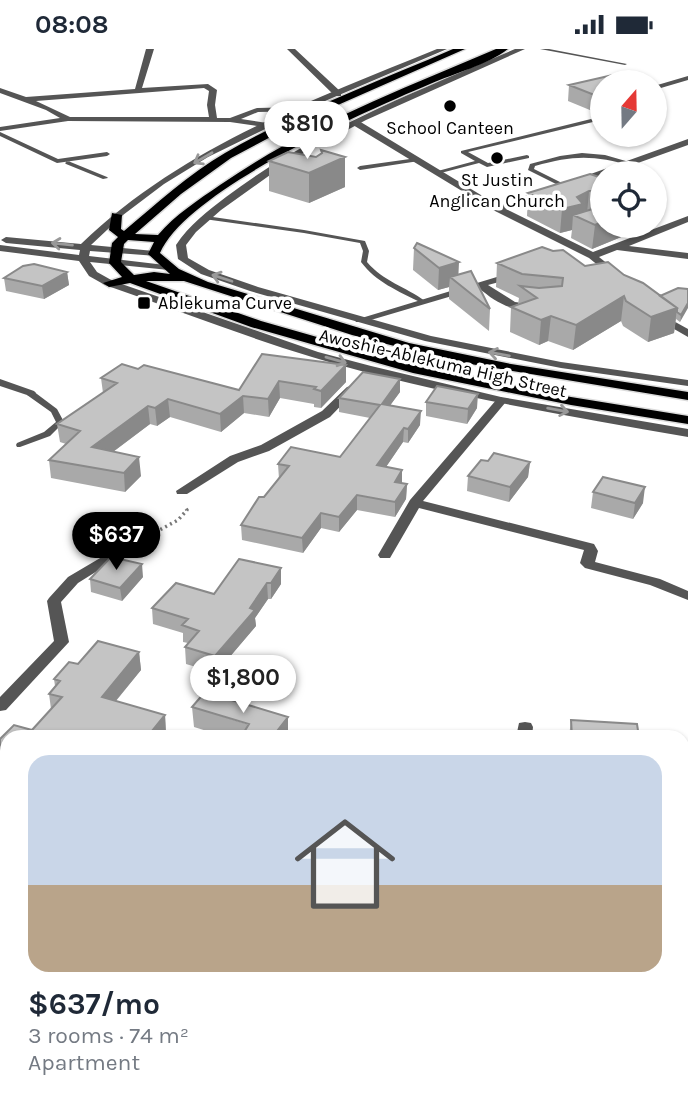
<!DOCTYPE html>
<html lang="en">
<head>
<meta charset="utf-8">
<style>
  :root { --surface:#fff; --page:#f2f2f3; --text:#1f2937; --muted:#747a83; --accent:#000 }
  body { margin:0; font-family:Karla,sans-serif; background:var(--page); color:var(--text); height:100vh; display:flex; flex-direction:column; font-size:26px; white-space:nowrap }
  * { box-sizing:border-box; margin:0 }
  p { font-size:23px; color:var(--muted) }
  .icon { flex:none; width:38px; height:38px; fill:none; stroke:currentColor; stroke-width:2; stroke-linecap:round; stroke-linejoin:round }
  .map { position:relative; flex:1; overflow:hidden }
  .details { position:absolute; left:0px; top:681px; width:690px; height:387px; display:flex; flex-direction:column; background:var(--surface); border-radius:21px 21px 0 0; box-shadow:0 2px 5px #0004 }
  .details>* { flex:none }
  .needle { width:46px; rotate:20deg }
  .buttons { position:absolute; left:590px; top:21px; display:grid; gap:14px }
  .buttons a { display:grid; place-items:center; width:77px; height:77px; border-radius:50%; background:var(--surface); box-shadow:0 2px 5px #0004; font-size:35px }
  .price { position:absolute; translate:-50% -60px; padding:0 16px; border-radius:24px; background:#fff; color:#222; font-size:23px; line-height:46px; filter:drop-shadow(0 2px 4px #0008) }
  .price::after { content:''; position:absolute; left:50%; top:42px; width:21px; height:16px; margin-left:-10px; background:inherit; clip-path:polygon(0 0,100% 0,50% 100%) }
  .price.on { background:var(--accent); color:#fff }
  ul { padding:0; list-style:none }
  li { display:grid; align-content:center; gap:14px; height:371px; padding:0 28px }
  li span { display:grid; place-items:center; height:217px; border-radius:21px; color:#555 }
  li>.icon { margin-inline-start:auto }
  span .icon { width:126px; height:126px; fill:#fffc; stroke-width:1 }
  li b { font-size:30px }
  .status { display:flex; justify-content:space-between; align-items:center; height:49px; padding:0 35px; background:var(--surface); direction:ltr }
  .status svg { height:19px; fill:currentColor }
  .map>svg:first-child { display:block }
</style>
</head>
<body>
<div class="status"><b>08:08</b><svg viewBox="0 0 49 12"><path d="M0 12V9h3v3zM5 12V6h3v6zM10 12V3h3v9zM15 12V0h3v12zM26 1h20v11H26zM47 4h2v5h-2z"/></svg></div>
<div class="map">
<svg width="688" height="1067" viewBox="0 0 688 1067">
  <rect width="100%" height="100%" fill="#fff"/>
  <g fill="none" stroke-linecap="round" stroke-linejoin="round">
    <defs>
      <path id="primary" d="M453,0H465L297,74L231,109L181,145L135,185L158,186C175,166 198,151 220,136C305,77 402,40 496,0H508C487,16 455,24 430,35C366,62 187,141 160,204L179,220L208,233L409,294L511,315L688,343V351L452,312L352,286L184,232H146L261,272L415,316L571,348L688,367V375L571,356L413,324L251,278L130,234L109,238L103,234L122,228L109,214L112,194L118,188L109,181L112,164L122,166L121,180L124,182C156,155 189,125 225,104C298,62 377,33 453,0ZM128,191L154,193L148,205L170,225L154,223L134,226L121,213L124,195Z"/>
    </defs>
    <use href="#primary" stroke="#dbdbdb" stroke-width="3"/>
    <path stroke="#777" stroke-width="3.5" stroke-dasharray="2 3.5" stroke-linecap="butt" d="M141,491L178,471L187,461L184,457"/>
    <path fill="#555" fill-rule="evenodd" d="M540,0H549L627,15L625,16Z
      M591,70L594,72L593,73L468,103L488,114L527,106L529,107V109L487,118L479,114L437,125L434,123L475,112L461,104V102Z
      M0,83L58,110L107,103L110,105L107,107L57,114L0,87Z
      M582,104L605,106L636,115L633,117C593,106 574,106 535,117L534,120L564,135V137L562,138L528,121L530,115L560,107Z
      M417,109L420,111L419,112L360,121L357,119L360,117Z
      M68,112L107,128L108,129L103,130L66,115L65,114Z
      M206,167L304,181L365,192L369,202L367,213C383,232 406,238 425,252L422,254L420,253C398,242 376,233 361,213L363,202L360,194L304,184L204,170L203,169Z
      M27,342H33L57,360L64,373L50,387L20,398H17L16,396L17,394L44,383L56,373L51,363L27,346Z"/>
    <path fill="#555" fill-rule="evenodd" d="M146,0H154L142,39L208,35L217,41L215,56L217,69H230L257,59L302,58L306,60L302,62L258,63L241,70L267,74V78H264L230,73L68,72L0,82V78L60,69L46,61L0,44V39L26,48L135,40ZM204,39L209,42L207,56L209,68H70L36,52Z
      M287,0H295L341,43V47H335Z
      M688,27V31L654,41V37Z
      M353,72H359L499,157L543,140H549V144L506,160L593,203L688,167V173L629,197L688,204V210L617,201L599,208L619,224L610,226L589,209L495,162L353,76Z
      M688,90V96L610,124H602V127L578,134L574,131Z
      M513,223L517,224V228L488,236L515,253L537,256V260C514,264 496,254 479,239L364,273H356L355,271Z
      M659,264L688,280V288L655,269L654,267Z
      M0,330L34,342L36,344L30,347L0,337Z
      M351,337L357,340L330,368L269,402L238,413L187,445H177L176,442L230,407L261,396L322,362L347,338Z
      M501,348L507,352L505,354L423,452L594,495L598,502L595,513L660,530L688,542V551L650,536L585,519L580,514L584,501L419,459L390,509H380L378,506L410,451L497,350Z
      M129,492L136,496L134,499L78,534L61,553L69,593L6,661L0,662V648L54,592L47,552L49,549L68,528Z
      M525,673L531,674L533,678L532,688H516L519,674Z
      M0,1040L7,1041V1059L0,1058Z
      M147,1060H175V1061L173,1067H151Z
      M512,1060H532L533,1067H513Z"/>
    <path fill="#555" fill-rule="evenodd" d="M437,0H447L304,61L208,108L164,135L123,166L91,196L154,202L157,203V207L90,202L89,207L165,216L170,219L169,221L90,213L97,223L113,232L318,303L371,317L501,348L688,380V388C562,366 435,345 312,308C243,287 174,260 105,236L89,227L79,212L0,202V196L79,206L80,201L6,194L1,191L6,188L81,195C182,98 310,52 437,0Z
      M515,0H525L366,71L291,111L221,161L196,183L186,196L188,209L209,221L258,238L431,287L561,313L688,331V337L561,319L425,292L250,242L201,225L178,210L176,196C189,176 208,162 226,148C313,82 415,43 515,0Z"/>
    <use href="#primary" fill="#000" fill-rule="evenodd"/>
  </g>
  <path fill="#a9a9a9" d="M602,33V66L568,52L569,36Z
    M321,101L345,108V138L309,154L269,142V112L316,108L321,105Z
    M602,129V177H648L592,200L571,189L572,181L560,184L527,167L528,144Z
    M414,199L458,226L490,260L489,282L449,250V238L438,241L413,221Z
    M497,214L585,217L624,226L660,247L688,240L680,273L676,270L674,284L648,293L623,277L621,272L573,301L548,292L539,296L510,283L511,258L518,255L519,249L496,238Z
    M67,223L69,236L44,250L6,242L4,229Z
    M262,305L346,333L321,359L314,358V355L280,349L269,368L244,364L221,383L170,368L157,377L150,375L113,403L141,427L125,443L51,429L49,411L66,395L60,393L57,375L103,344L101,329L138,320L239,341Z
    M400,343L390,356L420,376L408,394L403,393L386,418L402,434L407,435L406,450L395,468L357,461L339,483L321,479L303,504L242,491L241,476L279,430L278,415L340,408L370,369L339,363V349Z
    M426,353L477,359L467,375L426,367Z
    M488,412L530,413L528,428L509,453L467,442L468,427Z
    M593,443L643,454L633,470L591,459Z
    M239,510L281,535L271,550H268L255,569L256,577L216,624L186,615L185,598L188,594L183,593V584L153,575L152,559L214,545Z
    M143,528L122,552L91,543L90,530Z
    M98,592L139,603L141,621L116,652L165,666L166,685L164,688H7V785L0,783V690L14,676L32,681L51,660L49,645L55,637L54,630L69,613L78,615Z
    M192,658L288,688H226L194,678Z
    M571,671L639,688H569Z
    M641,1060H682L688,1067H643Z"/>
  <path fill="#898989" d="M657,40L656,56H654V41Z
    M345,108V138L309,154V124Z
    M589,142L587,165L573,166L572,181L560,184L562,160L577,148Z
    M659,150L656,174H654V152Z
    M602,173V177H648L592,200L595,176Z
    M459,213L458,235L450,228L449,238L438,241L439,219Z
    M67,223L69,236L44,250L42,237Z
    M624,247L621,272L573,301L576,276Z
    M688,254V259L680,273L681,266Z
    M677,259L674,284L648,293L651,268Z
    M551,267L548,292L539,296L541,271Z
    M346,316V333L321,359V342Z
    M400,330V343L381,369L382,355Z
    M279,332L280,349L269,368L268,350Z
    M478,345L477,359L467,375L468,360Z
    M243,347L244,364L221,383L220,365Z
    M168,350L170,368L157,377L155,359Z
    M148,357L150,375L94,417L92,398Z
    M421,362L420,376L408,394V380Z
    M404,379L403,393L377,431V416Z
    M139,408L141,427L125,443L124,424Z
    M530,413L528,428L509,453L510,438Z
    M402,421V435L395,433Z
    M407,435L406,450L395,468V453Z
    M645,438L643,454L633,470L635,454Z
    M357,446V461L339,483V468Z
    M321,464V479L303,504L302,489Z
    M142,515L143,528L122,552L120,539Z
    M281,519V535L271,550V534Z
    M267,534L268,550L255,569L256,577L216,624L215,607Z
    M139,603L141,621L104,666L102,648Z
    M165,666L166,685L164,688H148Z
    M288,668V688H274V686Z
    M7,966V994L0,1007V979Z"/>
  <path fill="#c4c4c4" stroke="#898989" stroke-width="2" d="M617,25L639,33H602V49L569,36Z
    M321,101L345,108L309,124L269,112L288,103L316,108L322,104Z
    M590,125L602,129V173L595,176L573,166L599,158L598,153L593,149L598,146L596,142H589L577,148L583,155L562,160L528,144Z
    M417,194L459,213L439,219L414,199Z
    M542,198L553,202L563,201L585,217L608,213L624,226L643,234L677,259L651,268L626,252L624,247L576,276L551,267L541,271L511,258L537,249L520,237L539,239L562,237L563,229L522,225L497,214Z
    M34,215L67,223L42,237L4,229L23,217Z
    M471,222L490,260L450,228Z
    M678,239L688,240V254L681,266L677,263V259L660,247Z
    M262,305L346,316L321,342L314,340L316,338L279,332L268,350L243,347L220,365L168,350L155,359L148,357L92,398L139,408L124,424L49,411L80,382L57,375L117,334L101,329L122,315L138,320L144,316L239,341Z
    M363,323L400,330L382,355L421,362L408,380L404,379L377,416L402,421L395,433L407,435L395,453L357,446L339,468L321,464L302,489L241,476L259,448H264L289,417L278,415L291,398L340,408L380,356L339,349Z
    M437,337L478,345L468,360L426,353Z
    M494,404L530,413L510,438L468,427L481,411L488,412Z
    M603,428L645,438L635,454L593,443Z
    M111,508L142,515L120,539L90,530Z
    M239,510L281,519L271,534H267L250,559L255,561L215,607L185,598L199,582L182,576L188,570L152,559L176,534L214,545Z
    M98,592L139,603L102,648L165,666L148,687L149,688H82L65,683L60,688H7V767L0,765V730L5,731L6,715L0,714V690L14,676L32,681L62,648L49,645L60,632L54,630L69,613L78,615Z
    M205,643L288,668L274,686L280,688H241L249,675L192,658Z
    M571,671L637,675L639,688H572Z
    M407,685L424,688H407Z
    M7,869V966L0,979V885H5L6,871Z
    M682,935H688V1067H655L653,1060H682Z
    M371,1060H483L484,1067H371Z"/>
  <defs><path id="oneway-shaft" d="M-6 0H5M1.5-3L5.5 0L1.5 3" fill="none" stroke-width="1.6" stroke-linecap="round" stroke-linejoin="round" transform="scale(1.75)"/></defs>
  <g stroke="#999">
    <use href="#oneway-shaft" transform="translate(203 109) rotate(150)"/>
    <use href="#oneway-shaft" transform="translate(62 195) rotate(-174)"/>
    <use href="#oneway-shaft" transform="translate(222 229) rotate(-162)"/>
    <use href="#oneway-shaft" transform="translate(499 305) rotate(-170)"/>
    <use href="#oneway-shaft" transform="translate(336 311) rotate(16)"/>
    <use href="#oneway-shaft" transform="translate(558 361) rotate(10)"/>
  </g>
  <g fill="#000" stroke="#fff" stroke-width="2.5">
    <circle cx="450" cy="57" r="7"/>
    <circle cx="497" cy="109" r="7"/>
    <rect x="137" y="247" width="14" height="14" rx="3.5"/>
  </g>
  <g text-anchor="middle" dominant-baseline="central" stroke-width="7" stroke-linejoin="round" paint-order="stroke">
    <g font-size="18" fill="#000" stroke="#fff">
      <text x="450" y="79">School Canteen</text>
      <text x="497" y="131">St Justin<tspan x="497" dy="21">Anglican Church</tspan></text>
      <text x="158" y="254" text-anchor="start">Ablekuma Curve</text>
    </g>
    <g font-size="18" fill="#000" stroke="#fff">
      <text transform="translate(443 314) rotate(13)">Awoshie-Ablekuma High Street</text>
    </g>
  </g>
</svg>
<div class="buttons">
<a><svg class="needle" viewBox="-14 -14 28 28"><path d="M0-13l5 13h-10z" fill="#e53935"/><path d="M0 13l5-13h-10z" fill="#747a83"/></svg></a>
<a><svg class="icon" aria-label="locate" viewBox="0 0 24 24"><circle cx="12" cy="12" r="6"/><path d="M12 2v4M12 18v4M2 12h4M18 12h4"/></svg></a>
</div>
<b class="price" style="left:307px;top:112px">$810</b>
<b class="price on" style="left:116px;top:523px">$637</b>
<b class="price" style="left:243px;top:666px">$1,800</b>
<section class="details">
<ul>
<li><span style="background:linear-gradient(#c9d6e8 60%,#b9a48a 0)"><svg class="icon" aria-label="home" viewBox="0 0 24 24"><path d="M3 11l9-7 9 7M6 9v11h12V9"/></svg></span><div><b>$637/mo</b><p>3 rooms · 74 m²</p><p>Apartment</p></div></li>
</ul>
</section>
</div>
</body>
</html>
